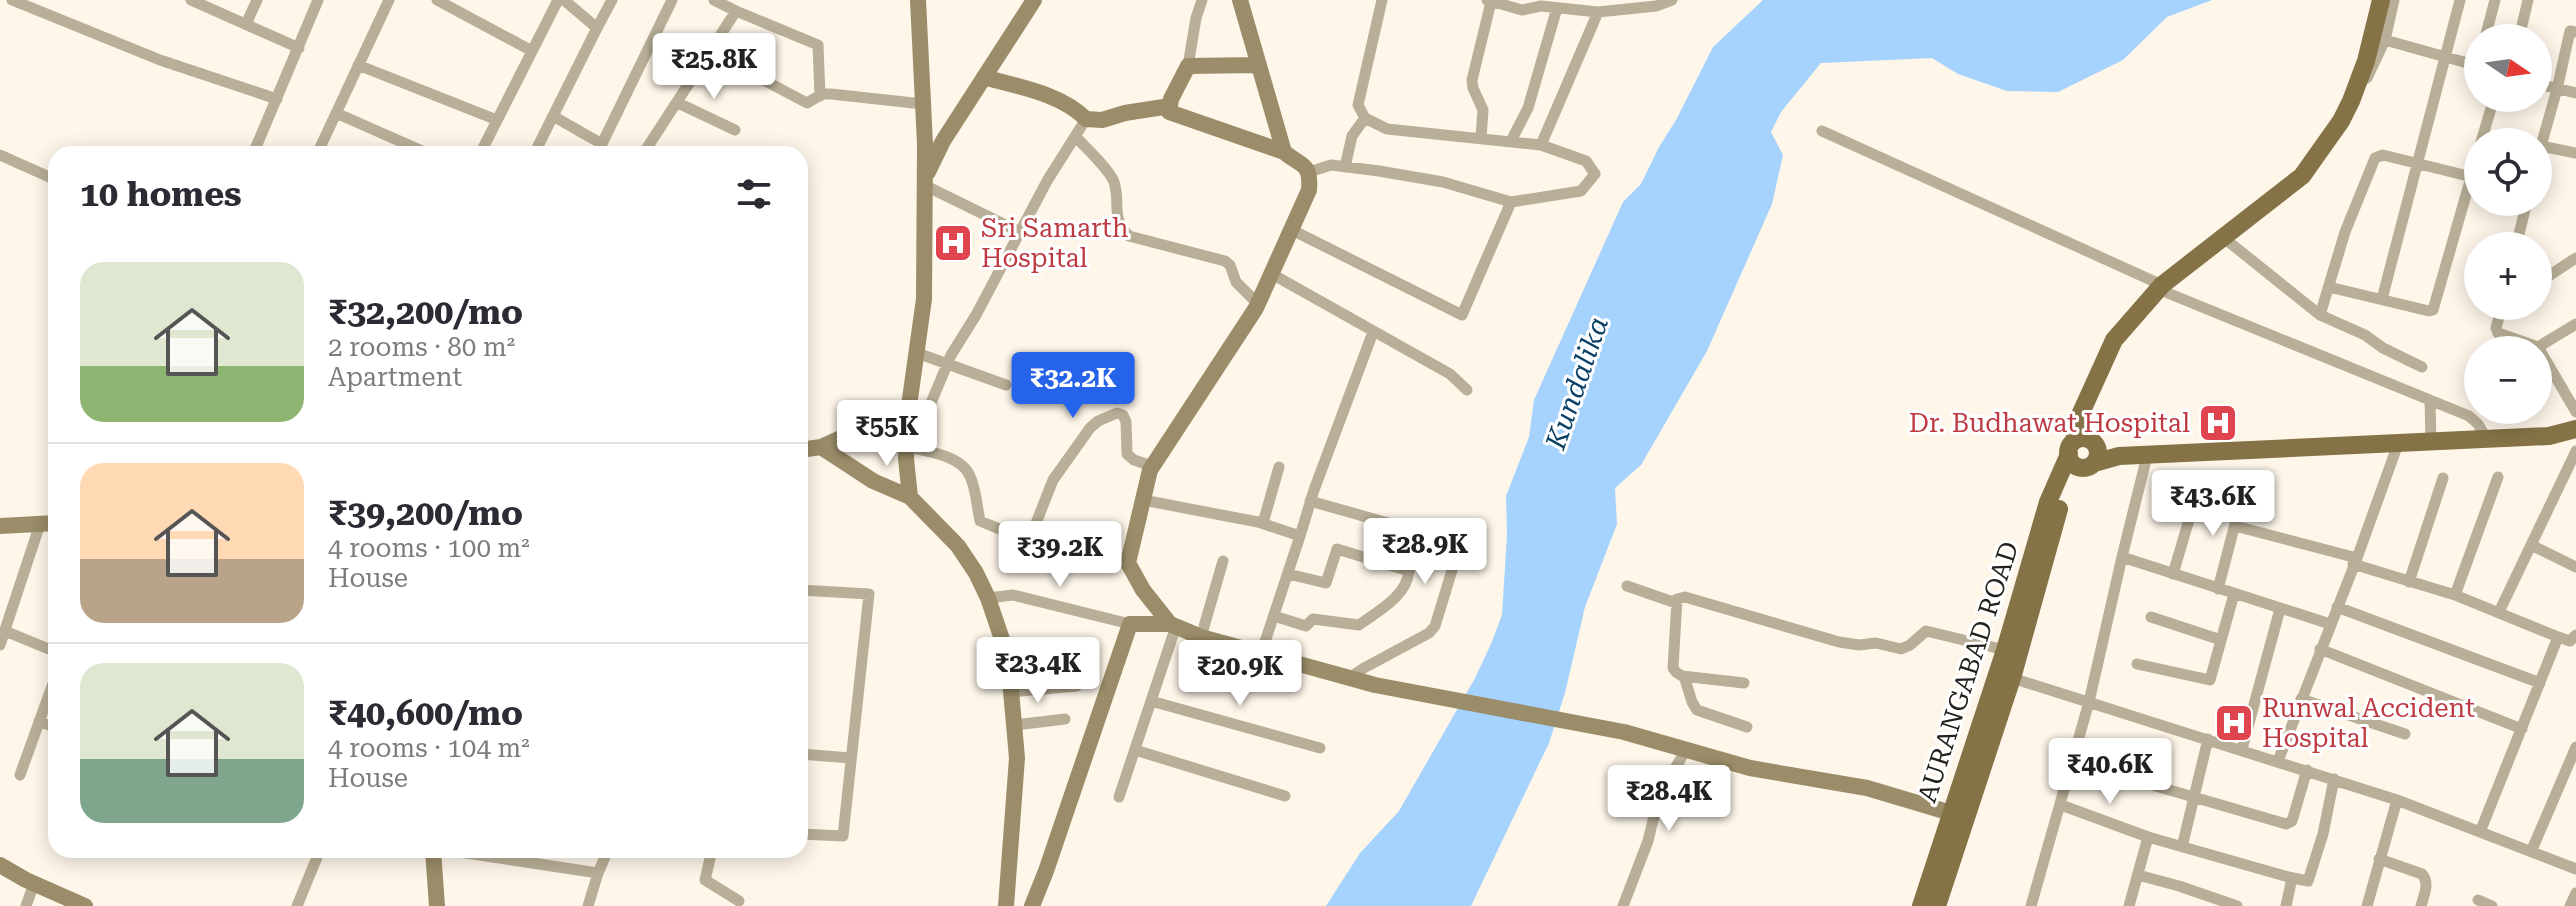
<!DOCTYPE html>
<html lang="en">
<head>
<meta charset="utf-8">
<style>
  :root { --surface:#fff; --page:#f2f2f3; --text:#2b2b33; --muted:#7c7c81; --line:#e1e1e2; --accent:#2563eb }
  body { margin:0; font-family:"Roboto Serif",serif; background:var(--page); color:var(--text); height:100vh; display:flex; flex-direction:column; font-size:30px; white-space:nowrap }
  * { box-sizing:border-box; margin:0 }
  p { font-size:26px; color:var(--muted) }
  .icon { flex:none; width:44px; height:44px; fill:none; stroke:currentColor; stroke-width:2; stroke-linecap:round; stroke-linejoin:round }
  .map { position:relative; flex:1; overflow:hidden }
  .sheet { position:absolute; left:48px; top:146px; width:760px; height:712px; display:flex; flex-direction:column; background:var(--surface); border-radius:24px; box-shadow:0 4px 20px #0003 }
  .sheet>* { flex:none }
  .needle { width:52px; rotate:103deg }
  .controls { position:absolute; left:2464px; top:24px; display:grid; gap:16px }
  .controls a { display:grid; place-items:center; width:88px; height:88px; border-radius:50%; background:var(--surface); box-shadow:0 4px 20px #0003; font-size:40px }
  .price { position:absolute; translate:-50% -68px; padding:0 18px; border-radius:8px; background:#fff; color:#222; font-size:26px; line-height:52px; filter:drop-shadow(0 2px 4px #0008) }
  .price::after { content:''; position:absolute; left:50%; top:48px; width:24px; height:18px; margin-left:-12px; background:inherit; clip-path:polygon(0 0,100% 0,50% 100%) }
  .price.active { background:var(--accent); color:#fff }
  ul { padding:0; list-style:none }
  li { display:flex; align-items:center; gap:24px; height:200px; padding:0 32px }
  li+li { border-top:2px solid var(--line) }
  li span { display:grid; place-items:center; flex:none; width:224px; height:160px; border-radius:24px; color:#555 }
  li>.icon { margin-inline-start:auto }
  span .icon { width:96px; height:96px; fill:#fffc; stroke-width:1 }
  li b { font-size:34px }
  h2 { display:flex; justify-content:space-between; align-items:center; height:96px; padding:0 32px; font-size:34px }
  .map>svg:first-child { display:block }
</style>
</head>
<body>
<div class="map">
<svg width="2576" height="906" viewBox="0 0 2576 906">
  <rect width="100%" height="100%" fill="#fef6e9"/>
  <path fill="#a5d3fe" d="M1763,0H2212L2167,17L2123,60L2058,92L2007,91L1958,74L1932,58L1821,63L1781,112L1771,132L1783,155L1772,204L1707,351L1641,465L1615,488L1617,524L1585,607L1565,693L1549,743L1471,906H1326L1360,853L1399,811L1474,680L1491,644L1502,615L1507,535L1506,496L1529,437L1534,400L1623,202L1641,184L1659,147L1676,120L1713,47Z"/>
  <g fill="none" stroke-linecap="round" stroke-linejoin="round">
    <path stroke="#b9af98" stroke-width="11" d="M12,0L160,60L277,99
      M191,0L299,48
      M437,0L532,51
      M1382,0L1358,105L1365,118L1387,129L1541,145L1586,161L1595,174L1581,191L1511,202
      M1487,0L1522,10L1541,6L1598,12L1656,6L1672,0
      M736,11L818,45L820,96
      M246,24L257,0
      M597,28L612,0
      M2576,32L2570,31L2557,89L2541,146L2576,153
      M2485,38L2495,0
      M2519,38L2528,0
      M2385,40L2478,66
      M709,51L807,103L822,94H831L923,104
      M358,65L497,120
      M1188,66L1196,18L1202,0
      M2367,78L2385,40L2394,0
      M2538,84L2576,93
      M678,103L735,130
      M336,113L429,154
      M553,116L602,144
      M1822,131L2162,285
      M1076,137C1086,148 1109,169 1114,182C1121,204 1110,217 1129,236L1225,261L1230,265L1236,282L1257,303
      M1481,138L1483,110L1473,88L1472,80L1491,2
      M1511,141L1528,108L1557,8
      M2481,142L2494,98
      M1541,145L1598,12
      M253,154L318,0
      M317,154L389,0
      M480,154L558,0
      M534,154L597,28L564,0
      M597,154L672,0
      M643,154L736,11L714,0
      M0,155L56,180
      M1345,167L1352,136L1365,118
      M924,185L1020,232
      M1292,230L1462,315L1511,202L1443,182L1379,171L1331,165L1309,172
      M2224,238L2320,315L2365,335L2383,348L2422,367
      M2516,246L2527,202
      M1272,274L1450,374L1467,390
      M2538,283L2576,258
      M2329,287L2429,311L2433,310L2478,153
      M2158,289L2469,416L2478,424L2486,438
      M2382,299L2460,0
      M2502,306L2496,328L2498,333L2538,347
      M2320,315L2345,232L2375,158L2383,155L2472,177
      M2576,324L2538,347L2576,412
      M917,353L1006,385
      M2430,400L2431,442
      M908,421L920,417L931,403L951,355L976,315L1047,181L1086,119
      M906,447C926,451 961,455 970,476C976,489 977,507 980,521L1029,541L1128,563
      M1143,500L1258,522L1300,536L1261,654
      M1310,501L1388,523
      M1263,523L1279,467
      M2235,526L2357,558
      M1300,536L1314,490L1373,332
      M1029,541L1053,480L1090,428L1098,421L1117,413L1123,415L1126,422L1127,454L1134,460L1152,466
      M2531,545L2576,567
      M2122,557L2147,456
      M2353,564L2455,595L2558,637L2480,832
      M2173,574L2196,496
      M2409,582L2443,478
      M1627,586L1676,603
      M2218,589L2242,497
      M800,590L869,594L843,836L800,834
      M2455,595L2498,477
      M988,598L1013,595L1130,624
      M2337,607L2540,683
      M2499,612L2576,451
      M1274,616L1306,626L1313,619L1359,625C1378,611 1407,596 1409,571L1337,549L1326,583L1288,574
      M2151,617L2221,640
      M5,631L56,652
      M1201,637L1223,561
      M2558,637L2570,641L2576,635
      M0,645L40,524
      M2320,649L2522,729
      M2137,664L2210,680L2234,594
      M1684,676L1692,702L1697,710L1747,727
      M2009,677L2397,800L2576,869
      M1349,678L1364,668L1429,633L1435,626L1457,554
      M1744,683L1682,676L1676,672L1673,668L1677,599L1685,597L1839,642L1859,645L1876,643L1901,649L1910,645L1926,631L2005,650
      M1011,692L1077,686
      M2301,699L2405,734
      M1151,701L1320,748
      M39,721L56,728
      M1015,725L1065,719
      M2242,749L2280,609
      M1135,750L1285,796
      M800,754L851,758
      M2278,761L2357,558L2398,444
      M2101,770L2286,824L2292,821L2307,770
      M20,775L56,675
      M1119,797L1176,626
      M2061,805L2148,837
      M2182,847L2208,739
      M446,850L598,873
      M712,850L705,880L739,901
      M2531,852L2576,747
      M2379,859L2422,874C2430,883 2424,895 2421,906
      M2138,875L2179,886L2237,906
      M2288,877L2308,881L2323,834L2334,779
      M2478,900L2492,906
      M26,906L34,884
      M297,906L320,850
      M588,906L598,873L608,850
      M1623,906L1648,841L1659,795L1686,750
      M2031,906L2089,702L2122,557L2330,624
      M2129,906L2148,837L2292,878L2286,906
      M2367,906L2397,800
      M2570,906L2576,893"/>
    <path stroke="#9b8d69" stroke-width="16" d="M918,0L925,144L924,299L908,413L906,459L910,497L958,546L976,573L988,598L1008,657L1017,758L1006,906
      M1259,65L1188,66L1171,99L1169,112L1284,152
      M984,77C1018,87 1060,93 1086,119L1102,120L1125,113L1170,106
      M928,172L943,141L1034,0
      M821,447L873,481L910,497
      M800,450L821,447L843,437L908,421
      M0,526L56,523
      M1170,624L1143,590L1128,563L1150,470L1256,308L1309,190C1311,162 1302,167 1284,152L1240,0
      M433,850L437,906
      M0,865L26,880L85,906
      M1032,906L1046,871L1130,624H1170L1201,637L1375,685L1624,732L1750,768L1867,788L1951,813"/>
    <path stroke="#857347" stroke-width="18" d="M2068 453a15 15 0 1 1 30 0a15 15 0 1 1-30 0Z
      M2074,441L2080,415L2114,340L2162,285L2302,176L2341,121L2351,101L2366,61L2381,0
      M2094,463L2119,456L2549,436L2576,429
      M1921,906L2005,650L2048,502L2069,454
      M1937,906L2012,678L2059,509"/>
  </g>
  <defs>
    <symbol id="hospital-square" viewBox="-11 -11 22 22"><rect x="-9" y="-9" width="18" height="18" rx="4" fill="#e0444e" stroke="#fff"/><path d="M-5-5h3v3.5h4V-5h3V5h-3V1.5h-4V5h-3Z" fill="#fff"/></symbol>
  </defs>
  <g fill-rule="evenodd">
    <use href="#hospital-square" x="931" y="221" width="44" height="44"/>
    <use href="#hospital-square" x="2196" y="401" width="44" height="44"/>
    <use href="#hospital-square" x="2212" y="701" width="44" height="44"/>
  </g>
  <g text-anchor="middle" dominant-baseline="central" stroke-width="6" stroke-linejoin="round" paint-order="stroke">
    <g font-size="26" fill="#be3a42" stroke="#fff" text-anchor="start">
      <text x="981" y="228">Sri Samarth<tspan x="981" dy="30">Hospital</tspan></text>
      <text x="2190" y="423" text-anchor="end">Dr. Budhawat Hospital</text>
      <text x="2262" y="708">Runwal Accident<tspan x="2262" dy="30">Hospital</tspan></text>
    </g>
    <g font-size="26" fill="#24211c" stroke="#fff">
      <text transform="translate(1968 672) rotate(-72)">AURANGABAD ROAD</text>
    </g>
    <g font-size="28" font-style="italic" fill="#0b4067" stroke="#fff">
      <text transform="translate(1577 383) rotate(-71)">Kundalika</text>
    </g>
  </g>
</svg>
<div class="controls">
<a><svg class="needle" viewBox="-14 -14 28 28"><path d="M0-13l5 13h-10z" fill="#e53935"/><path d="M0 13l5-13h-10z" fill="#7c7c81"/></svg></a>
<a><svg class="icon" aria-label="locate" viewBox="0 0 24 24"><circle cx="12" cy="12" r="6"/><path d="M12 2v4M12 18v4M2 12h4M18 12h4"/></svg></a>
<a>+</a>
<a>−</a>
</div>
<b class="price" style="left:714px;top:101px">₹25.8K</b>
<b class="price active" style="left:1073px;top:420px">₹32.2K</b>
<b class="price" style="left:887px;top:468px">₹55K</b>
<b class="price" style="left:2213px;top:538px">₹43.6K</b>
<b class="price" style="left:1425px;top:586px">₹28.9K</b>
<b class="price" style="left:1060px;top:589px">₹39.2K</b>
<b class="price" style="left:1038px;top:705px">₹23.4K</b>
<b class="price" style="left:1240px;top:708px">₹20.9K</b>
<b class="price" style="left:2110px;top:806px">₹40.6K</b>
<b class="price" style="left:1669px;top:833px">₹28.4K</b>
<section class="sheet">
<h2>10 homes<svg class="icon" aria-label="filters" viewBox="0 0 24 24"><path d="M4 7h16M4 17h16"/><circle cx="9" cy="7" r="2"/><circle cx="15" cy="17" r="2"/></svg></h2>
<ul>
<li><span style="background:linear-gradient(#dfe7d0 65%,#8fb573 0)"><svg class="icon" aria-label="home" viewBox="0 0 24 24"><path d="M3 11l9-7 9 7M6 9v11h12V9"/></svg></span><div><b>₹32,200/mo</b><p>2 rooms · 80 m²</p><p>Apartment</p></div></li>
<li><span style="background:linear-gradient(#ffd9b3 60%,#b9a48a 0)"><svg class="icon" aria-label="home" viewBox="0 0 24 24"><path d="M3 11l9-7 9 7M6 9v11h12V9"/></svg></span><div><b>₹39,200/mo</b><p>4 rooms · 100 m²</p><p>House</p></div></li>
<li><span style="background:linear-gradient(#dfe7d0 60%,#7fa58c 0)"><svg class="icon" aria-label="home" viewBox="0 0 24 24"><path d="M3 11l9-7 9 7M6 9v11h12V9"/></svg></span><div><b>₹40,600/mo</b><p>4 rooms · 104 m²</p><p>House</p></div></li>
</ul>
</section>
</div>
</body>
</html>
